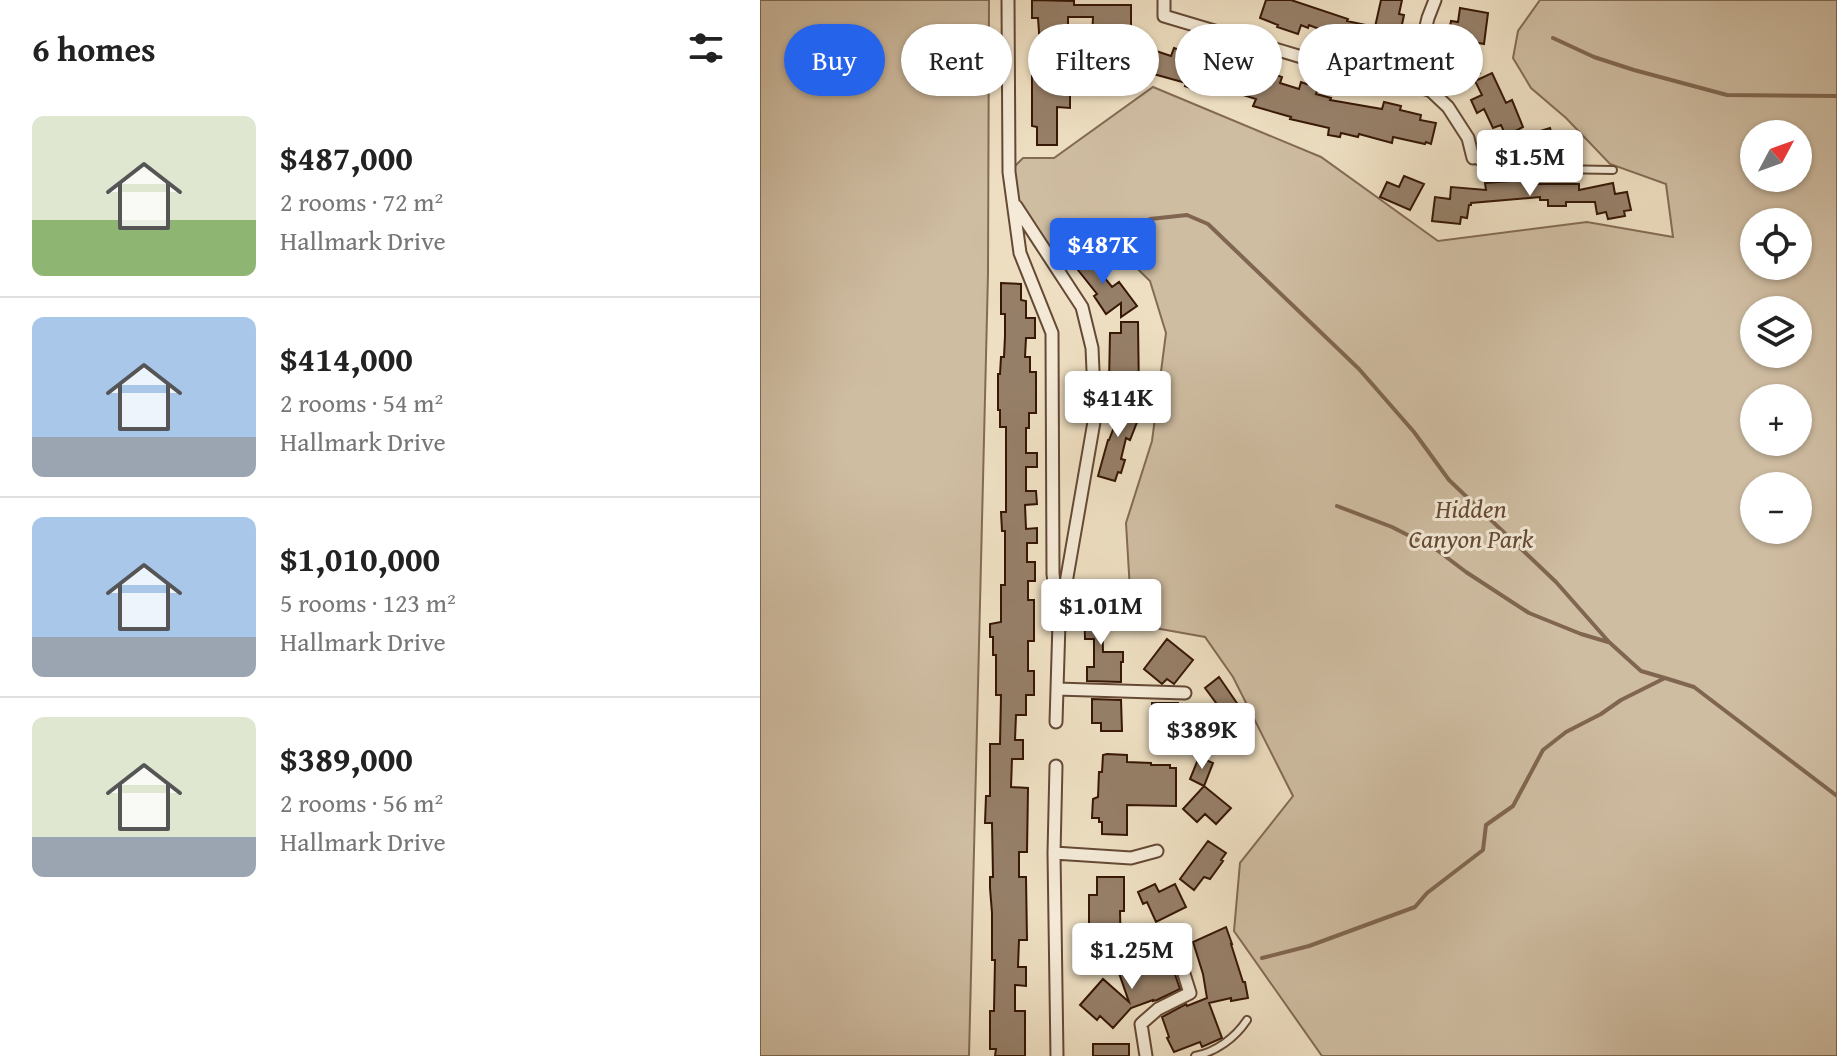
<!DOCTYPE html>
<html lang="en">
<head>
<meta charset="utf-8">
<style>
  :root { --surface:#fff; --page:#f2f2f2; --text:#222; --muted:#767676; --line:#e0e0e0; --accent:#2563eb }
  body { margin:0; font-family:"Gentium Book Plus",serif; background:var(--page); color:var(--text); height:100vh; display:flex; flex-direction:column; font-size:30px; white-space:nowrap }
  * { box-sizing:border-box; margin:0 }
  p { font-size:26px; color:var(--muted) }
  .icon { flex:none; width:44px; height:44px; fill:none; stroke:currentColor; stroke-width:2; stroke-linecap:round; stroke-linejoin:round }
  .map { position:relative; flex:1; overflow:hidden }
  .sheet { display:flex; flex-direction:column; background:var(--surface); width:760px }
  .sheet>* { flex:none }
  .top-card { position:absolute; left:24px; top:24px; width:760px; height:72px; display:flex; gap:16px }
  .needle { width:52px; rotate:49deg }
  .tools { position:absolute; left:980px; top:120px; display:grid; gap:16px }
  .tools a { display:grid; place-items:center; width:72px; height:72px; border-radius:50%; background:var(--surface); box-shadow:0 2px 6px #0004; font-size:40px }
  .price { position:absolute; translate:-50% -68px; padding:0 18px; border-radius:8px; background:#fff; color:#222; font-size:26px; line-height:52px; filter:drop-shadow(0 2px 4px #0008) }
  .price::after { content:''; position:absolute; left:50%; top:48px; width:24px; height:18px; margin-left:-12px; background:inherit; clip-path:polygon(0 0,100% 0,50% 100%) }
  .price.selected { background:var(--accent); color:#fff }
  ul { padding:0; list-style:none }
  li { display:flex; align-items:center; gap:24px; height:200px; padding:0 32px }
  li+li { border-top:2px solid var(--line) }
  li span { display:grid; place-items:center; flex:none; width:224px; height:160px; border-radius:12px; color:#555 }
  li>.icon { margin-inline-start:auto }
  span .icon { width:96px; height:96px; fill:#fffc; stroke-width:1 }
  li b { font-size:34px }
  h2 { display:flex; justify-content:space-between; align-items:center; height:96px; padding:0 32px; font-size:34px }
  .pill { padding:0 28px; border-radius:36px; background:var(--surface); box-shadow:0 2px 6px #0004; font-size:28px; line-height:72px }
  .pill.selected { background:var(--accent); color:#fff }
  main { display:flex; flex:1; min-height:0 }
  .map>svg:first-child { display:block }
</style>
</head>
<body>
<main>
<section class="sheet">
<h2>6 homes<svg class="icon" aria-label="filters" viewBox="0 0 24 24"><path d="M4 7h16M4 17h16"/><circle cx="9" cy="7" r="2"/><circle cx="15" cy="17" r="2"/></svg></h2>
<ul>
<li><span style="background:linear-gradient(#dfe7d0 65%,#8fb573 0)"><svg class="icon" aria-label="home" viewBox="0 0 24 24"><path d="M3 11l9-7 9 7M6 9v11h12V9"/></svg></span><div><b>$487,000</b><p>2 rooms · 72 m²</p><p>Hallmark Drive</p></div></li>
<li><span style="background:linear-gradient(#a9c7e8 75%,#9aa5b1 0)"><svg class="icon" aria-label="home" viewBox="0 0 24 24"><path d="M3 11l9-7 9 7M6 9v11h12V9"/></svg></span><div><b>$414,000</b><p>2 rooms · 54 m²</p><p>Hallmark Drive</p></div></li>
<li><span style="background:linear-gradient(#a9c7e8 75%,#9aa5b1 0)"><svg class="icon" aria-label="home" viewBox="0 0 24 24"><path d="M3 11l9-7 9 7M6 9v11h12V9"/></svg></span><div><b>$1,010,000</b><p>5 rooms · 123 m²</p><p>Hallmark Drive</p></div></li>
<li><span style="background:linear-gradient(#dfe7d0 75%,#9aa5b1 0)"><svg class="icon" aria-label="home" viewBox="0 0 24 24"><path d="M3 11l9-7 9 7M6 9v11h12V9"/></svg></span><div><b>$389,000</b><p>2 rooms · 56 m²</p><p>Hallmark Drive</p></div></li>
</ul>
</section>
<div class="map">
<svg width="1077" height="1056" viewBox="0 0 1077 1056">
  <rect width="100%" height="100%" fill="#eedfc2"/>
  <filter id="stains"><feTurbulence type="fractalNoise" baseFrequency=".0025" numOctaves="4"/><feColorMatrix values="0 0 0 0 .2 0 0 0 0 .09 0 0 0 0 .02 0 0 0 .5 -.17"/></filter>
  <radialGradient id="worn" r=".72"><stop offset=".6" stop-color="#630" stop-opacity="0"/><stop offset="1" stop-color="#630" stop-opacity=".3"/></radialGradient>
  <path fill="#cfbda2" stroke="#836a54" stroke-width="2" fill-rule="evenodd" d="M0,0H229L228,274L209,1056H0Z
    M780,0H1077V1056H562L474,931L480,863L533,796L473,677L445,637L372,624L366,523L392,441L406,333L390,281L343,235L290,258L253,201L249,172L263,158H294L393,87L561,157L678,241L827,222L913,237L906,184L850,164L806,118L771,88L753,58L758,31ZM994,134H1038V178H994ZM994,222H1038V266H994ZM994,310H1038V354H994ZM994,398H1038V442H994ZM994,486H1038V530H994Z"/>
  <g fill="none" stroke-linecap="round" stroke-linejoin="round">
    <path stroke="#806650" stroke-width="4" d="M793,38L834,57L874,70L967,95L1077,96
      M390,219L427,215L448,224L599,369L654,432L689,480L796,582L849,642L881,671L905,678
      M577,506L632,527L677,550L706,572L769,613L821,634L848,642
      M502,958L549,946L655,907L667,893L723,850L726,825L753,806L783,750L806,732L841,714L861,700L905,678L934,687L1077,796"/>
  </g>
  <path fill="#967f68" stroke="#371706" stroke-width="2" d="M272,0L314,1V5H371V37H332L333,17H308V56H310V108L297,107V145H277V127L272,126V54H279V32L278,18H272Z
    M506,0H531L588,19L587,21L615,27L621,0H642L639,14L644,15L636,53L628,51L626,60L606,55L609,43L582,37L578,47L563,42L567,32L549,25L548,28L541,25L538,34L517,27L518,25L500,18Z
    M700,8L728,13L724,44L688,37L691,21L698,22Z
    M369,39L396,51L411,56L414,48L435,55L437,50L454,56L452,62L465,67L464,70L486,77L488,69L504,74L505,71L522,77L520,83L539,89L541,82L558,88L556,94L571,98L570,100L622,109L624,102L641,106L640,110L661,115L660,120L676,123L671,144L666,142L665,144L633,137L632,143L599,134L598,137L581,133L580,137L568,135L569,128L530,119L531,117L493,106L496,99L458,87L456,94L440,89V91L425,86L426,83L386,72L380,84L361,75L363,69L357,66Z
    M706,47L720,73L697,85L691,73L695,71L688,57Z
    M732,73L746,103L752,100L763,127L746,136L741,125L733,128L724,109L717,113L711,100L722,95L715,81Z
    M790,128L798,156L776,163L772,151L766,153L761,137Z
    M644,176L664,184L650,210L620,197L627,182L639,187Z
    M765,180V184H819V190L853,183L855,194L867,192L871,210L864,211L865,216L848,219L846,212L837,214L835,202H806V206H788V200H780V197L711,203V205H709L707,218L701,217L700,224L672,221L675,197L690,199L691,187L726,190L725,183Z
    M322,250L352,287L359,282L377,306L361,317V303L346,314L334,296L337,294L310,260Z
    M241,283L261,284V300L266,301V318H275V338H266L265,357H270V372H276V413H269V428H266V453H277V467H266V491H276L277,504L265,505L266,529L277,528V543H267V562H275V581H268V600H274V641H268V671H274V695H266V715H256L255,740H263V759H252L251,787L268,788L267,852H259V877H266L267,940H259L258,967H266V986L255,985V1011H265V1056H235L236,1049H230V1011H234L235,960H232V913L230,888V877H233L232,823H225L226,796H230V744H240L241,695H236V655H233V637H230V624L241,622V585H245V531H242L241,512H246V427H240V410H238V374H240L241,357H244L245,336V314H241Z
    M361,322H378L379,395L354,394L358,383H349L350,333H361Z
    M352,401L381,412L370,440L366,438L361,459L365,460L361,473L358,472L355,481L338,476L348,440H349L356,422L345,418Z
    M342,601L343,652H363V662H361V682L327,681V667H334V639H325L324,602Z
    M407,639L433,660L414,684L407,679L402,684L384,669Z
    M459,677L481,709L468,719L445,688Z
    M332,699L361,700L362,731H341V723H332Z
    M392,703H418V733H397V716H392Z
    M347,754L367,755V762L391,763V765H410V768H416V806L367,805V835L342,834V822H339V818H332L333,799L338,797L339,772H342L343,755Z
    M439,757L453,763L444,786L430,779Z
    M444,786L471,808L456,824L445,814L437,822L423,809Z
    M448,841L466,853L461,860L463,861L450,879L444,877L434,890L420,879Z
    M337,877H364V911H360L361,956H339V940H329V895H337Z
    M395,884L399,892L415,884L426,907L396,922L387,902L383,904L378,892Z
    M466,927L472,944H471L483,982H485L488,998L471,1001V998L449,1003L462,1038L442,1047L440,1042L414,1052L407,1038L409,1037L402,1017L426,1004L427,1006L447,998L443,974L433,942Z
    M399,958L402,966L411,963L420,989L397,1000L393,1001V1000L371,1008L353,1028L340,1016L337,1020L320,1005L343,979L369,1002L359,973Z
    M333,1044H369V1056H333Z"/>
  <g fill="none" stroke-linecap="round" stroke-linejoin="round">
    <defs>
      <path id="service" d="M713,158L729,168L853,170
        M435,1056C456,1052 475,1038 487,1020"/>
      <path id="minor" d="M248,0L249,172L260,253L292,333L293,574L299,623
        M404,0V16L545,58L652,84L671,91L688,107L708,138L713,158
        M652,84L668,18L675,0
        M256,206L322,307L332,348L335,416L299,623L296,722
        M297,689L425,693
        M296,766L294,853L297,1056
        M294,853L371,858L397,851
        M386,1056L381,1024L398,1009L430,993L419,958"/>
    </defs>
    <use href="#service" stroke="#654935" stroke-width="10"/>
    <use href="#minor" stroke="#654935" stroke-width="15"/>
    <use href="#service" stroke="#f4ead7" stroke-width="6"/>
    <use href="#minor" stroke="#f4ead7" stroke-width="11"/>
  </g>
  <g text-anchor="middle" dominant-baseline="central" stroke-width="6" stroke-linejoin="round" paint-order="stroke">
    <g font-size="26" font-style="italic" fill="#654935" stroke="#f4ead7">
      <text x="711" y="508">Hidden<tspan x="711" dy="30">Canyon Park</tspan></text>
    </g>
  </g>
  <rect width="100%" height="100%" filter="url(#stains)"/>
  <rect width="100%" height="100%" fill="url(#worn)"/>
</svg>
<div class="tools">
<a><svg class="needle" viewBox="-14 -14 28 28"><path d="M0-13l5 13h-10z" fill="#e53935"/><path d="M0 13l5-13h-10z" fill="#767676"/></svg></a>
<a><svg class="icon" aria-label="locate" viewBox="0 0 24 24"><circle cx="12" cy="12" r="6"/><path d="M12 2v4M12 18v4M2 12h4M18 12h4"/></svg></a>
<a><svg class="icon" aria-label="layers" viewBox="0 0 24 24"><path d="M12 4l9 5-9 5-9-5zM3 14l9 5 9-5"/></svg></a>
<a>+</a>
<a>−</a>
</div>
<b class="price" style="left:770px;top:198px">$1.5M</b>
<b class="price selected" style="left:343px;top:286px">$487K</b>
<b class="price" style="left:358px;top:439px">$414K</b>
<b class="price" style="left:341px;top:647px">$1.01M</b>
<b class="price" style="left:442px;top:771px">$389K</b>
<b class="price" style="left:372px;top:991px">$1.25M</b>
<div class="top-card">
<a class="pill selected">Buy</a>
<a class="pill">Rent</a>
<a class="pill">Filters</a>
<a class="pill">New</a>
<a class="pill">Apartment</a>
</div>
</div>
</main>
</body>
</html>
